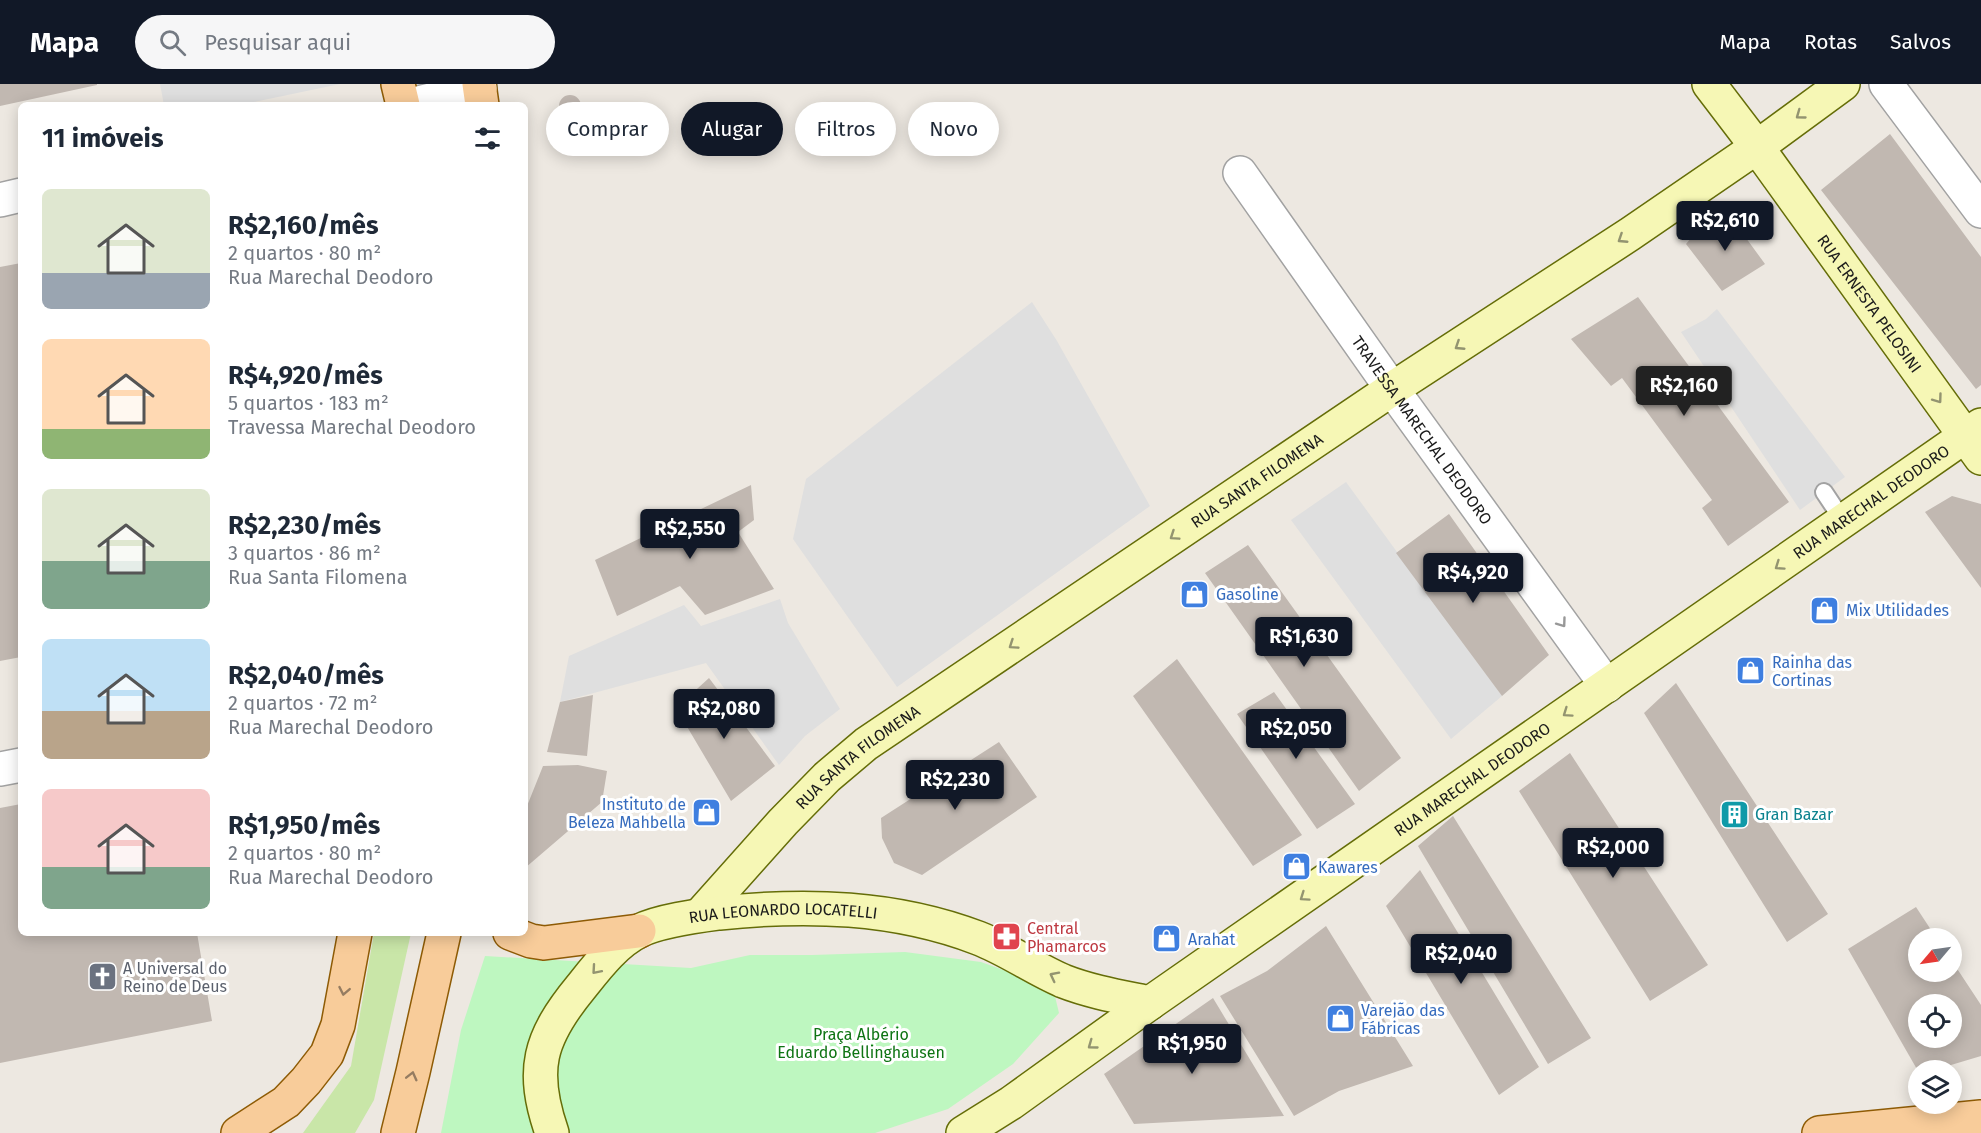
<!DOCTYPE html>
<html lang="pt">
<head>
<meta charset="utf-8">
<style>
  :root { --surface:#fff; --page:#f6f6f7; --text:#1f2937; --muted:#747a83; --accent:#111827 }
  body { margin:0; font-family:"Fira Sans",sans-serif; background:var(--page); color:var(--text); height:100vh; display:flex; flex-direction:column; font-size:22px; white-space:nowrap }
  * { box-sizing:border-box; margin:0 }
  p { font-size:20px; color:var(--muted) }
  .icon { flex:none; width:33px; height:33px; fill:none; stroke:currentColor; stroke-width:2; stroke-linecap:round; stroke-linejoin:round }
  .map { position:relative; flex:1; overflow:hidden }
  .side { position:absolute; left:18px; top:18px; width:510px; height:834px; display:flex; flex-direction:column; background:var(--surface); border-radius:9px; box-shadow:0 3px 15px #0003 }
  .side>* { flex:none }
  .guide { position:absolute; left:546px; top:18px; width:570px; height:54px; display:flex; gap:12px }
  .needle { width:39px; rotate:241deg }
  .buttons { position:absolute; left:1908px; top:844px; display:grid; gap:12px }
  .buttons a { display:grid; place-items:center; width:54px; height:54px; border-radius:50%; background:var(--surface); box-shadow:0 3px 15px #0003; font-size:30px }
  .price { position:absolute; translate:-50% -51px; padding:0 14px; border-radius:6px; background:var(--accent); color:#fff; font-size:20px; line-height:39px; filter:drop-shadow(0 2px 3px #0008) }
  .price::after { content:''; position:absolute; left:50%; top:36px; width:18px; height:14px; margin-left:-9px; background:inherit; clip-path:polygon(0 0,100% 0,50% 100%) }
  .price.selected { background:#222; color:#fff }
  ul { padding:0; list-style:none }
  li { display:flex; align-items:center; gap:18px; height:150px; padding:0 24px }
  li span { display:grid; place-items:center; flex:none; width:168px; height:120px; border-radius:9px; color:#555 }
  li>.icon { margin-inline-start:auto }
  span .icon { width:72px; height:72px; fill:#fffc; stroke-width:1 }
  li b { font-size:26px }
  h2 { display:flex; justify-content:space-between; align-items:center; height:72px; padding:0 24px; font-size:26px }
  .chip { padding:0 21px; border-radius:27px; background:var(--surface); box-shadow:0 3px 15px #0003; font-size:21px; line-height:54px }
  .chip.selected { background:var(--accent); color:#fff }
  header { display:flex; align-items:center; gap:36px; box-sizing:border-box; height:84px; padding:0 30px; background:var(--accent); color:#fff }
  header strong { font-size:28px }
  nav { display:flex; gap:33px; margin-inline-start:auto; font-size:21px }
  .search { width:420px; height:54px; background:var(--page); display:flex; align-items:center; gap:15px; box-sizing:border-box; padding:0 21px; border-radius:33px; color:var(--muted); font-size:22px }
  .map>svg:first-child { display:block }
</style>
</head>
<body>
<header>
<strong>Mapa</strong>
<div class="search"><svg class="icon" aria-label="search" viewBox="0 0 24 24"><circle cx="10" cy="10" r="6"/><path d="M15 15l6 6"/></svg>Pesquisar aqui</div>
<nav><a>Mapa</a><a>Rotas</a><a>Salvos</a></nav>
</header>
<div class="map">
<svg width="1981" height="1049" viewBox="0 0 1981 1049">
  <rect width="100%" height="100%" fill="#ede8e1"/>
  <path fill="#c9e6a8" d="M374,849H411L374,1016L355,1049H303L351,982Z"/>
  <path fill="#bef7c0" d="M905,868L981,878L1053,904L1059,929L1013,980L948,1025L875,1049H441L461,946L485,872L691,884L750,871H812Z"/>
  <path fill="#dfdfdf" d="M160,0H340L239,21H164Z
    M1032,218L1057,257L1150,422L897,603L793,455L806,395Z
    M1717,225L1845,393L1800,426L1681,248L1706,235Z
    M1346,398L1502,612L1451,655L1291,436Z
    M780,515L788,539L840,625L805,652L779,681L706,579L560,618L569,572L684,521L701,542Z"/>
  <path fill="#c1b8b1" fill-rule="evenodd" d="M0,0H97V1L0,22Z
    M559 22a11 11 0 1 1 22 0a11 11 0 1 1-22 0Z
    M1890,50L1981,173V301L1976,305L1821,106Z
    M1730,132L1765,180L1722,207L1686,160L1701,142Z
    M21,179V573L0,577V183Z
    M1638,213L1789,418L1728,462L1702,424L1712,416L1622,294L1611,302L1571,255Z
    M751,401L754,436L738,448L774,505L705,531L680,502L617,532L595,476Z
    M1952,412L1981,420V504L1925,428Z
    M1449,430L1549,571L1502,612L1396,469Z
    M1248,461L1401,674L1359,707L1205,489Z
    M1177,575L1302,751L1253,782L1133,612Z
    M709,594L775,682L731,717L676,624Z
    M1676,599L1828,830L1787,858L1644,629Z
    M1274,608L1355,720L1317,745L1237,630Z
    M593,611L587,672L547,668L560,618Z
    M999,658L1037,713L922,791L894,779L882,754L881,734Z
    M1570,669L1708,881L1650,917L1519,707Z
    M578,681L607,687L602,718L525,784V727L543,682Z
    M21,720V849H197L212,937L0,979V724Z
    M1453,732L1591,954L1548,980L1418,762Z
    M1420,786L1539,983L1499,1011L1386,822Z
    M1916,823L1937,855H1918V888H1952V877L1981,921V972L1931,987H1918L1848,865ZM1918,921H1952V954H1918Z
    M1326,842L1413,982L1339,1007L1294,1032L1220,912L1267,887Z
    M1213,914L1284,1032L1134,1040L1104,990Z"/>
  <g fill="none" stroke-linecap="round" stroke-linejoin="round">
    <defs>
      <path id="lane" d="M1824,408L1844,438"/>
      <g id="street">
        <path d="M1886,0L1981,127"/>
        <path d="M410,21L480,4"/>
        <path id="s1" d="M1240,89L1392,305L1607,602"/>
        <path d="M0,116L21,111"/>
        <path d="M0,685L21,681"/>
      </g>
      <g id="secondary">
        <path id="s2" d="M1709,0L1757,63L1981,374"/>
        <path id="s3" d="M700,831L783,738L827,693L866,660L1392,305L1630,150L1757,63L1843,0"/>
        <path id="s4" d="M552,1049C530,986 539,954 581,903C597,883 615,859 639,847C659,837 696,832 719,829C806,820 894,822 978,854C1007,865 1033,884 1063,897C1091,908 1121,913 1150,919"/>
        <path id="s5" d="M963,1049L1011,1019L1150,919L1981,341"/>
      </g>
      <path id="primary" d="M398,0L403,21
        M479,0L482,21
        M510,849L531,857L544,859L639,847
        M238,1049L286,1018L306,997L327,970L338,941L355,849
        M398,1049L413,988L444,849
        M1819,1049L1981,1033"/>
    </defs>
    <use href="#lane" stroke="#a2a2a2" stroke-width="20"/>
    <use href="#street" stroke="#a2a2a2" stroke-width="36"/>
    <use href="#secondary" stroke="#656d08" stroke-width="36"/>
    <use href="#primary" stroke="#8e5b05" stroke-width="36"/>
    <use href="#lane" stroke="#fff" stroke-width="16"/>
    <use href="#street" stroke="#fff" stroke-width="33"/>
    <use href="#secondary" stroke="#f6f7b5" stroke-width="33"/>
    <use href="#primary" stroke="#f8cc9a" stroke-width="33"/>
  </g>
  <defs><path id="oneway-chevron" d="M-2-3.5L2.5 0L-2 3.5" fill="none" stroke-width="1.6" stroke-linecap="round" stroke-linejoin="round" transform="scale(1.5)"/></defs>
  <g stroke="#939470">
    <use href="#oneway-chevron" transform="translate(1800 31) rotate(144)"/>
    <use href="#oneway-chevron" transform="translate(1622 155) rotate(147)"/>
    <use href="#oneway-chevron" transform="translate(1459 262) rotate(147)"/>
    <use href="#oneway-chevron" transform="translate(1938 315) rotate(54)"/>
    <use href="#oneway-chevron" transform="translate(1174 452) rotate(146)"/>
    <use href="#oneway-chevron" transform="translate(1779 482) rotate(145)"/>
    <use href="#oneway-chevron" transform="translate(1013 561) rotate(146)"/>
    <use href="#oneway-chevron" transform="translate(1567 629) rotate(145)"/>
    <use href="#oneway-chevron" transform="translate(1304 813) rotate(145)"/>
    <use href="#oneway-chevron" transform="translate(596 886) rotate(131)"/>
    <use href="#oneway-chevron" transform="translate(1054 892) rotate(-153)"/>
    <use href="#oneway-chevron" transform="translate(1092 961) rotate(144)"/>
  </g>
  <use stroke="#989898" href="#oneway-chevron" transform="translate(1562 539) rotate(54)"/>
  <g stroke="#957c61">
    <use href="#oneway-chevron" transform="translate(344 907) rotate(101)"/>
    <use href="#oneway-chevron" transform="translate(412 992) rotate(-76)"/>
  </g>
  <defs>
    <symbol id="shop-square" viewBox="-11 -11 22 22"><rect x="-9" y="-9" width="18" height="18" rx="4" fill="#3f7fe0" stroke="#fff"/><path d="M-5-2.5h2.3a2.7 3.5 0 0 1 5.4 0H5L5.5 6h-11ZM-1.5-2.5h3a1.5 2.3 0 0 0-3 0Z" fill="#fff"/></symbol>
    <symbol id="building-square" viewBox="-11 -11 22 22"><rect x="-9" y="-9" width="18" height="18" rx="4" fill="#0f9aa8" stroke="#fff"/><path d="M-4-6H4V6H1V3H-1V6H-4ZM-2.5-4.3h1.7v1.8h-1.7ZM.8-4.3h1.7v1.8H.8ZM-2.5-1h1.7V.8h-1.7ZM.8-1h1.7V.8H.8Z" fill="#fff"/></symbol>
    <symbol id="pharmacy-square" viewBox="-11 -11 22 22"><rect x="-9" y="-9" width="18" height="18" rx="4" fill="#e0444e" stroke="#fff"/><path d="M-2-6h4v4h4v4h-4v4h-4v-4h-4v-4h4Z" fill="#fff"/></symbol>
    <symbol id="church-square" viewBox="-11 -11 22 22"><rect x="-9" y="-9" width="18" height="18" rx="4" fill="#6b7280" stroke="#fff"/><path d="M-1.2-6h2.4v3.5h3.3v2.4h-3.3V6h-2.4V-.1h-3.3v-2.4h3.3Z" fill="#fff"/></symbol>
  </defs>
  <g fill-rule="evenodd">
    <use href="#shop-square" x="1178" y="494" width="33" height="33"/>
    <use href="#shop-square" x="1808" y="510" width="33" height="33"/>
    <use href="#shop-square" x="1734" y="570" width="33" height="33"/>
    <use href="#shop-square" x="690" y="712" width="33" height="33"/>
    <use href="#building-square" x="1718" y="714" width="33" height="33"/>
    <use href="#shop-square" x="1280" y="766" width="33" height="33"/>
    <use href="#pharmacy-square" x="990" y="836" width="33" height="33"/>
    <use href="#shop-square" x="1150" y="838" width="33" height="33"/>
    <use href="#church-square" x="86" y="876" width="33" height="33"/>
    <use href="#shop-square" x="1324" y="918" width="33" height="33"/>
  </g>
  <g text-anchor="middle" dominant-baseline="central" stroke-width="6" stroke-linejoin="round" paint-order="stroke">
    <g font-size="16" fill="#1b1b1b" stroke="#fff">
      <text stroke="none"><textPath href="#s2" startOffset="272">RUA ERNESTA PELOSINI</textPath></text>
      <text stroke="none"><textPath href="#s1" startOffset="315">TRAVESSA MARECHAL DEODORO</textPath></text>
      <text stroke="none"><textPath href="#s3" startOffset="710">RUA SANTA FILOMENA</textPath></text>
      <text stroke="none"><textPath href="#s5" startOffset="1106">RUA MARECHAL DEODORO</textPath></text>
      <text stroke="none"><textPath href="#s3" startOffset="224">RUA SANTA FILOMENA</textPath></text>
      <text stroke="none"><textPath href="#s5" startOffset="620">RUA MARECHAL DEODORO</textPath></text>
      <text stroke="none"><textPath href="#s4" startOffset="386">RUA LEONARDO LOCATELLI</textPath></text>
    </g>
    <g font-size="16" fill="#366cbe" stroke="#fff" text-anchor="start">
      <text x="1216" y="510">Gasoline</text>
      <text x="1846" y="526">Mix Utilidades</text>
      <text x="1772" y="578">Rainha das<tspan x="1772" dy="18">Cortinas</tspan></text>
      <text x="686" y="720" text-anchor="end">Instituto de<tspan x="686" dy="18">Beleza Mahbella</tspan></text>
      <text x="1318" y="783">Kawares</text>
      <text x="1188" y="855">Arahat</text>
      <text x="1361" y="926">Varejão das<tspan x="1361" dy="18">Fábricas</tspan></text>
    </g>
    <g font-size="16" fill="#0d838f" stroke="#fff" text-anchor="start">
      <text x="1755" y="730">Gran Bazar</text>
    </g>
    <g font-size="16" fill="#be3a42" stroke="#fff" text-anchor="start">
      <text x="1027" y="844">Central<tspan x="1027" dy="18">Phamarcos</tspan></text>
    </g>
    <g font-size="16" fill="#5b616d" stroke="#fff" text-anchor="start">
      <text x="123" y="884">A Universal do<tspan x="123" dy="18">Reino de Deus</tspan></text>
    </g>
    <g font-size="16" fill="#0e7413" stroke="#fff">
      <text x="861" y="950">Praça Albério<tspan x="861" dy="18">Eduardo Bellinghausen</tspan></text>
    </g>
  </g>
</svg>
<div class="buttons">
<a><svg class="needle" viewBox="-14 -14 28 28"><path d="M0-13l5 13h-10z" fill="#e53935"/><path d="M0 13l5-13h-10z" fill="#747a83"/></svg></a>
<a><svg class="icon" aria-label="locate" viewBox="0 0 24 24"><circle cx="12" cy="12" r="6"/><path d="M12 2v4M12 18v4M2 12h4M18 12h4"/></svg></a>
<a><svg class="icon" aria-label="layers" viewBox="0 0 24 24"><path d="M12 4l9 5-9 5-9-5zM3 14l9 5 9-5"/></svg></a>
</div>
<b class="price" style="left:1725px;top:168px">R$2,610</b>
<b class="price selected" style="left:1684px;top:333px">R$2,160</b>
<b class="price" style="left:690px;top:476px">R$2,550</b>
<b class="price" style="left:1473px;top:520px">R$4,920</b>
<b class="price" style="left:1304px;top:584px">R$1,630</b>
<b class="price" style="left:724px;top:656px">R$2,080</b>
<b class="price" style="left:1296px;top:676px">R$2,050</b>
<b class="price" style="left:955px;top:727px">R$2,230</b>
<b class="price" style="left:1613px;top:795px">R$2,000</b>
<b class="price" style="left:1461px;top:901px">R$2,040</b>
<b class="price" style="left:1192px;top:991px">R$1,950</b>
<div class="guide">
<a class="chip">Comprar</a>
<a class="chip selected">Alugar</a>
<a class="chip">Filtros</a>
<a class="chip">Novo</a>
</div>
<section class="side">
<h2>11 imóveis<svg class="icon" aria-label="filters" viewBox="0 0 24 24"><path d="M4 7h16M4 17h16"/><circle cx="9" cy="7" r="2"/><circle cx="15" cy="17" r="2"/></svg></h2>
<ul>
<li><span style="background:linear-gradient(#dfe7d0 70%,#9aa5b1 0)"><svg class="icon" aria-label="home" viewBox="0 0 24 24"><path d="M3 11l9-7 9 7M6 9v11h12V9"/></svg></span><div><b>R$2,160/mês</b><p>2 quartos · 80 m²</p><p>Rua Marechal Deodoro</p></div></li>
<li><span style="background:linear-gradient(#ffd9b3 75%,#8fb573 0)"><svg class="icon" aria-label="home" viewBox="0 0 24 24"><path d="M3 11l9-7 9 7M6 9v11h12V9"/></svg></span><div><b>R$4,920/mês</b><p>5 quartos · 183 m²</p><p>Travessa Marechal Deodoro</p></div></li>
<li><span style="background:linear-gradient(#dfe7d0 60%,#7fa58c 0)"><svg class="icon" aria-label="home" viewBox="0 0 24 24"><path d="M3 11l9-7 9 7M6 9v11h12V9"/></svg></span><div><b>R$2,230/mês</b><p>3 quartos · 86 m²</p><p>Rua Santa Filomena</p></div></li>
<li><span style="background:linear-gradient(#bfe0f5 60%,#b9a48a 0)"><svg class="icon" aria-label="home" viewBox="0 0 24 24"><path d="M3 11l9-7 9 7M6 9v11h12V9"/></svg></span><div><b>R$2,040/mês</b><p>2 quartos · 72 m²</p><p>Rua Marechal Deodoro</p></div></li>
<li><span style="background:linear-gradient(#f6c9c9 65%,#7fa58c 0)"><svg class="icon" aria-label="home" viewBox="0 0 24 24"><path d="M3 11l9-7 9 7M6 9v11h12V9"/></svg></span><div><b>R$1,950/mês</b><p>2 quartos · 80 m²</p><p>Rua Marechal Deodoro</p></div></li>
</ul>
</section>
</div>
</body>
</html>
